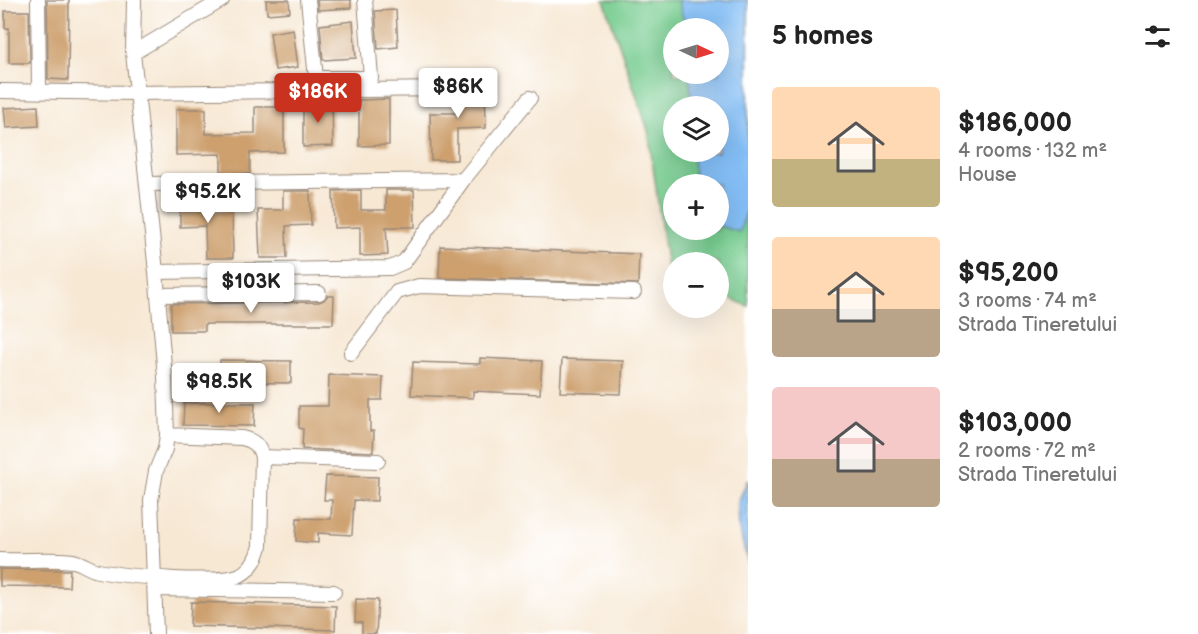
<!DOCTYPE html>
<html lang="en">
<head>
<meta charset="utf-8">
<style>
  :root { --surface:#fff; --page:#f6f6f6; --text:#222; --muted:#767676; --accent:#c8321e }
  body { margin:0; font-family:"Balsamiq Sans",sans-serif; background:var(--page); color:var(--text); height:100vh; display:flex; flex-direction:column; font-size:22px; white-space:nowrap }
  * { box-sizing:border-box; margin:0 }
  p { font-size:20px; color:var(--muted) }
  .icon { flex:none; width:33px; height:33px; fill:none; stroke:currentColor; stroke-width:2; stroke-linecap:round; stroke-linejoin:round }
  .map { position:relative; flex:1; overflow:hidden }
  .drawer { display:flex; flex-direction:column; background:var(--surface); width:450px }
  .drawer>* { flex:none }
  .needle { width:39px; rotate:94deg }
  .controls { position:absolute; left:663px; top:18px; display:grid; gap:12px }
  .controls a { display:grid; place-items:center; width:66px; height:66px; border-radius:50%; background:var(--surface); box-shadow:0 6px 24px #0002; font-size:30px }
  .price { position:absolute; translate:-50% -51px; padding:0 14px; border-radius:6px; background:#fff; color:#222; font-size:20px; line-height:39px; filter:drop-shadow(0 2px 3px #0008) }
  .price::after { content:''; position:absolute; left:50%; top:36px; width:18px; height:14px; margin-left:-9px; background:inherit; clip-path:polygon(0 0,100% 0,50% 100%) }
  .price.current { background:var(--accent); color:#fff }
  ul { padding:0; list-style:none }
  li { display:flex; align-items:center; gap:18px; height:150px; padding:0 24px }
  li span { display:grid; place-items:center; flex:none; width:168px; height:120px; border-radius:6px; color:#555 }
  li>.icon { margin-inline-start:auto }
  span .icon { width:72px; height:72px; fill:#fffc; stroke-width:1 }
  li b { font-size:26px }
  h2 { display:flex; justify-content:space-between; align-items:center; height:72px; padding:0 24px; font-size:26px }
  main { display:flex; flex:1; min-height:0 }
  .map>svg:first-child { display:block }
</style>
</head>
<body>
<main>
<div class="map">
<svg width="748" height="634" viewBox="0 0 748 634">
  <rect width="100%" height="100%" fill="#fff"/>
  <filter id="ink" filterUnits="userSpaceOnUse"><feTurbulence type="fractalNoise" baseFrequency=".0167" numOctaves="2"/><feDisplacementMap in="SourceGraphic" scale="12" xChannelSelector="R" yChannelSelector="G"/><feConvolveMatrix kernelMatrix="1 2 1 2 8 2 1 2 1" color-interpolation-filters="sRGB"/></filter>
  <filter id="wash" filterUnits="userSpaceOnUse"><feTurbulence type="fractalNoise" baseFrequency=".008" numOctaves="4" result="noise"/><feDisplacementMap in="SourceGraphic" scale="24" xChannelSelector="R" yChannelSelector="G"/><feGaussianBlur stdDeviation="1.35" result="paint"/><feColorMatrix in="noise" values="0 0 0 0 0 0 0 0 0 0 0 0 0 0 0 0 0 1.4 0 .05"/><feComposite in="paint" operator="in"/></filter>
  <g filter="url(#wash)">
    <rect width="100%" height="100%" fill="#f7e8d4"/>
    <path fill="#77cc90" stroke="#597b57" stroke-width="1.5" fill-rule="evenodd" d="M604,0H748V306L719,294L718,262H674L673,277L668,275L648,130ZM674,28H718V74H674ZM674,106H718V152H674ZM674,184H718V230H674Z"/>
    <path fill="#83bdf4" stroke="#5f7489" stroke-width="1.5" d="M678,0H748V206L740,232L719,226L718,184H694L693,152H718V106H691L690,74H718V28H686Z
      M748,479V563L739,528L738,503Z"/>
    <g id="blocks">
      <path fill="#cda06e" d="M47,0H69L68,80L48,79Z
        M266,0H289L290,12L267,14Z
        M317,0H351V8L318,10Z
        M396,10L398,47L378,49L375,11Z
        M5,11H29L30,63H9V28H5Z
        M353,21L356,58L323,60L320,25Z
        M293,29L298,67L275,70L270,33Z
        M485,78L486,128L457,129V160H431L430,113H457V79Z
        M389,99V145L359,146V100Z
        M332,100L333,146L303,147V101Z
        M38,106L39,126L6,128L4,108Z
        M255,107H284V152L250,153V174H221V154L176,155V109H206V134L255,133Z
        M361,190V210H386V190H414L415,227H386L388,255L360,256V227L334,228L333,191Z
        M283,191H310L311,225L286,226L287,258H260L258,210H283Z
        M207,192L208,211L232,210L233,258H206L205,226L180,227V193Z
        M440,246L639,254L638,284L439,278Z
        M327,296H334L333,324H205V331H171V304L319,302L324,300Z
        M480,358L542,361L540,394L473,391V398L411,395L413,362L480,364Z
        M562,359L623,361L621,394L560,392Z
        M220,360L291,361V383L220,382Z
        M329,375L383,377L382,400H370V431H374L373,452L302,449L303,429L299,428V406H328Z
        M184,403H255L254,426L183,425Z
        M326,476L378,477L377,501L354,500L352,535L318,533V543L296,541L297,518L331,519L332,500H324Z
        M0,569L70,570L69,587L0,586Z
        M356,599L378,600L376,634H362V623L355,622Z
        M191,602L336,606L335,630L190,626Z"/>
    </g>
  </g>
  <g filter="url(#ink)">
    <use href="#blocks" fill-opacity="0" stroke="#998979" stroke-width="1.5"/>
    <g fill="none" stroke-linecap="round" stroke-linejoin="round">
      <defs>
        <path id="minor" d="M38,0L39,91
          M134,0L133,53L156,272L165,377L167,435L165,449L156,471L151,500L156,634
          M308,0L316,78H371L365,0
          M133,53L222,0
          M0,91L137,93L444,89
          M147,184L463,180
          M156,272L390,268L404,262L463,180L530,98
          M158,295L319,293
          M351,353L397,292L419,286L634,292
          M262,457L378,461
          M0,560C24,561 50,558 73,561C83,563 89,569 98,571C125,576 218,585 240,575C252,569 257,558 260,546L262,457C259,445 254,441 242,438L167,435
          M156,589L334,592"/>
      </defs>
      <use href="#minor" stroke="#998979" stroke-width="16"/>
      <use href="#minor" stroke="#fff" stroke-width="14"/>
    </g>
  </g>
</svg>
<div class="controls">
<a><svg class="needle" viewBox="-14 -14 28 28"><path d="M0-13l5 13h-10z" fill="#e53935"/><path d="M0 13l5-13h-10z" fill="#767676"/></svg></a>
<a><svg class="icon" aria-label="layers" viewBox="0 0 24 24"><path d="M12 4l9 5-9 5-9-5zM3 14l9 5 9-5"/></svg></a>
<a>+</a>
<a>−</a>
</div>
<b class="price" style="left:458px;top:119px">$86K</b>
<b class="price current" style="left:318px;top:124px">$186K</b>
<b class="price" style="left:208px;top:224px">$95.2K</b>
<b class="price" style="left:251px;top:314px">$103K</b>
<b class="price" style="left:219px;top:414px">$98.5K</b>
</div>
<section class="drawer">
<h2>5 homes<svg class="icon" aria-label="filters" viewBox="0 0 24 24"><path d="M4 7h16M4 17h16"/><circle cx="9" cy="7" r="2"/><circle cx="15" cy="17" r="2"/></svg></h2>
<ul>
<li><span style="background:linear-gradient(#ffd9b3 60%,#c2b280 0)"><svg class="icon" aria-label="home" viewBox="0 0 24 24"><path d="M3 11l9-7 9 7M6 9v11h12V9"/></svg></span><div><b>$186,000</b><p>4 rooms · 132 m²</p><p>House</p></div></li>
<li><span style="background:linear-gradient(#ffd9b3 60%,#b9a48a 0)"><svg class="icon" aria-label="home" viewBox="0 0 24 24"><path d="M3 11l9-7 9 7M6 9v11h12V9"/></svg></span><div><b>$95,200</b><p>3 rooms · 74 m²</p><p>Strada Tineretului</p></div></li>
<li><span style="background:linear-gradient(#f6c9c9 60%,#b9a48a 0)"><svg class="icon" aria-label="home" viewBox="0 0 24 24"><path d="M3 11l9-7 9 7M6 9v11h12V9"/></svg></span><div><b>$103,000</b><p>2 rooms · 72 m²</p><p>Strada Tineretului</p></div></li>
</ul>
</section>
</main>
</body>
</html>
